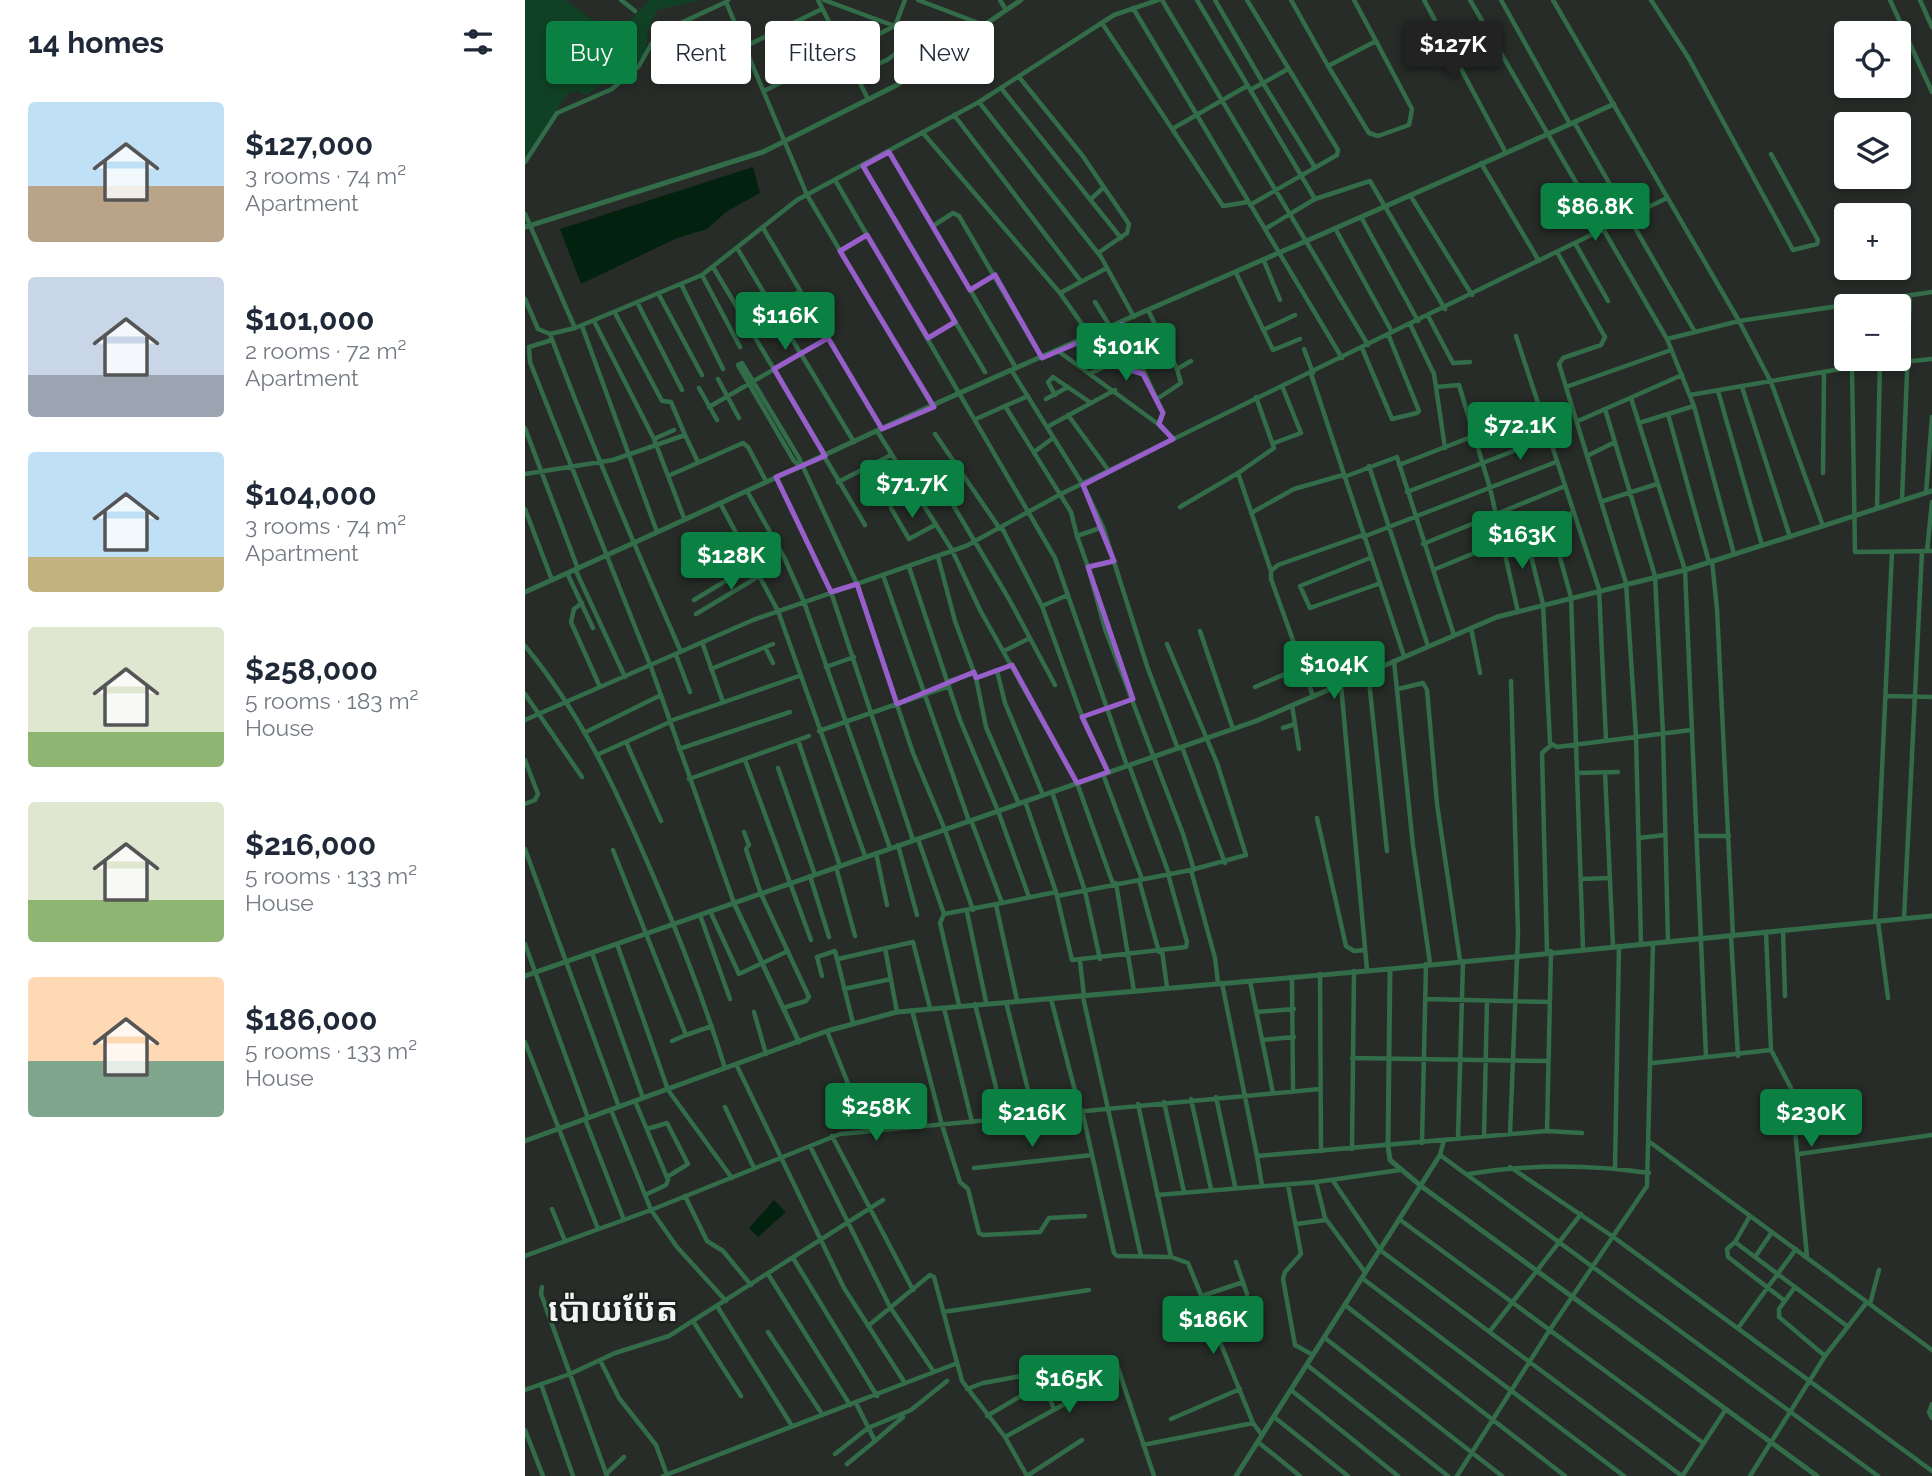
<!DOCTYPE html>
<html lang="en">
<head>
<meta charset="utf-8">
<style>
  :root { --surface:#fff; --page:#f2f2f3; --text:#1f2937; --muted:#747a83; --accent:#0b8043 }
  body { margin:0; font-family:Raleway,"Noto Sans Khmer",sans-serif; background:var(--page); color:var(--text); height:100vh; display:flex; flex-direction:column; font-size:26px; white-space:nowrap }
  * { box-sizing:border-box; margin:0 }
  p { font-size:23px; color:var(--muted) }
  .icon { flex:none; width:38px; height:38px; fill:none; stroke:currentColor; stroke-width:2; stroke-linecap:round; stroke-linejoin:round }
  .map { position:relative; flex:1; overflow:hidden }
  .details { display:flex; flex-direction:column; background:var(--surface); width:525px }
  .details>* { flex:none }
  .top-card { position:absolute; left:21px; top:21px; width:665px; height:63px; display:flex; gap:14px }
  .tools { position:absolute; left:1309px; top:21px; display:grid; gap:14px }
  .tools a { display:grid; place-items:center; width:77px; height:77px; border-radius:7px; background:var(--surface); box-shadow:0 4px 10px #0003; font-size:35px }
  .price { position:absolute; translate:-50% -60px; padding:0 16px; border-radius:7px; background:var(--accent); color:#fff; font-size:23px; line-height:46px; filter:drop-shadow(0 2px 4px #0008) }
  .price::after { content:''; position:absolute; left:50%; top:42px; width:21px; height:16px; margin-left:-10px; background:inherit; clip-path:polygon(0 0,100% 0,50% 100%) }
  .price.on { background:#222; color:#fff }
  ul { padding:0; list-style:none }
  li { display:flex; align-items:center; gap:21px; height:175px; padding:0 28px }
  li span { display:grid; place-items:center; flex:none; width:196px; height:140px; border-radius:7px; color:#555 }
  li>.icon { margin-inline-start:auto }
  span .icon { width:84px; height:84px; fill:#fffc; stroke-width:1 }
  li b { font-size:30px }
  h2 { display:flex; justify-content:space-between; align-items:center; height:84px; padding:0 28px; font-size:30px }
  .tag { padding:0 24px; border-radius:7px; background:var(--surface); box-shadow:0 4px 10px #0003; font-size:24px; line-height:63px }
  .tag.on { background:var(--accent); color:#fff }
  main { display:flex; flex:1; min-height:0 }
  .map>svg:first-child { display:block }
</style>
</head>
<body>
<main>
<section class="details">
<h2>14 homes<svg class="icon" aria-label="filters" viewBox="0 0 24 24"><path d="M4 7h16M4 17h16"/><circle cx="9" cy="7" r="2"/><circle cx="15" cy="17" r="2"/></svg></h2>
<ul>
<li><span style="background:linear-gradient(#bfe0f5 60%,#b9a48a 0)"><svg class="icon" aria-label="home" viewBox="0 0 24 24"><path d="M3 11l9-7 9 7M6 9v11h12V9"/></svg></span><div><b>$127,000</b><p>3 rooms · 74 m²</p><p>Apartment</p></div></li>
<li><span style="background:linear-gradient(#c9d6e8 70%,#9aa5b1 0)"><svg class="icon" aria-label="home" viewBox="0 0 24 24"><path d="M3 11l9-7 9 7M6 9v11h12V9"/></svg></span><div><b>$101,000</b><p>2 rooms · 72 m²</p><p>Apartment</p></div></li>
<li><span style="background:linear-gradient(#bfe0f5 75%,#c2b280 0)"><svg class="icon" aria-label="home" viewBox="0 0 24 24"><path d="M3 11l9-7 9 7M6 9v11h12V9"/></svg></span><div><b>$104,000</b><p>3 rooms · 74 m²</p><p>Apartment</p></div></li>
<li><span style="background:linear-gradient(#dfe7d0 75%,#8fb573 0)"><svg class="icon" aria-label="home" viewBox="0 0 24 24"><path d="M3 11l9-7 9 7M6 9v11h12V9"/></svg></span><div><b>$258,000</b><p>5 rooms · 183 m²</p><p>House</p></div></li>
<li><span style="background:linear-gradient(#dfe7d0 70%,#8fb573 0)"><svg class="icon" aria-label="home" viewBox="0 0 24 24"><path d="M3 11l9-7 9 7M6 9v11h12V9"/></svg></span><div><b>$216,000</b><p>5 rooms · 133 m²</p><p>House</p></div></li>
<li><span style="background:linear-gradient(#ffd9b3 60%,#7fa58c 0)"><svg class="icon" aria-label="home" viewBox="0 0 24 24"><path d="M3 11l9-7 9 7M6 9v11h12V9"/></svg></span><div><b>$186,000</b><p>5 rooms · 133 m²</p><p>House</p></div></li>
</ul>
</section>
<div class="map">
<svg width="1407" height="1476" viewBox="0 0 1407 1476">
  <rect width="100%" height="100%" fill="#272c28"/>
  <path fill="#104125" d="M0,0H40L91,36L124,0H175L132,10L123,31L120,55L61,95L52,91L42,94L0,157Z"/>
  <path fill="#02210f" d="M228,167L235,193L201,212L182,229L152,238L56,284L35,229Z
    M249,1200L261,1212L233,1237L224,1228Z"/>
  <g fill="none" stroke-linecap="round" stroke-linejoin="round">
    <path stroke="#326c48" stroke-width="4.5" d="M96,0L110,11
      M203,0L201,2L282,195L408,407
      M293,0L343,99
      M299,0L426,47
      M393,0L451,22L457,27
      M475,0L481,10
      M637,0L843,345
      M672,0L790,199
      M690,0L738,83L725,90
      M722,0L813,150L812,155L725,205
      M766,0L803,66L851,41L829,0
      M899,0L980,151
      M945,0L1142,339L1169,406L1209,554
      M976,0L1045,124
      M1028,0L1214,321L1246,382L1298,526
      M1126,0L1163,57L1268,250L1292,244L1293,240L1246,154
      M1365,0L1407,92
      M1395,0L1407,27
      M608,8L817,358
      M577,23L698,206L723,202
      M219,47L297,9
      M803,66L844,133L853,136L884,125L887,109L851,41
      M763,69L738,83L789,166
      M330,74L362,60L394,36
      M494,77L557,155L604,224L602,233L573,253
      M476,88L596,238
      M239,91L370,26L380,0
      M454,102L576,257L609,317
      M429,115L555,280
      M1049,122L1170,332
      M647,129L722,86
      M398,133L535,293L566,337
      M364,152L491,368
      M0,162L32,113L87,89L114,66L132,34L201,2
      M956,163L1014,261
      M338,166L460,372
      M310,180L530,558L602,766
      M885,195L947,295
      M566,199L579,187
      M0,214L50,328
      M836,217L893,321
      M408,226L428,213L434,216L517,358
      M238,228L357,429
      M810,228L867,332L1142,198
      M740,229L790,199L845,181L920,309
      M1050,243L1083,301
      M212,248L329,442
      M315,251L342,235
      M1032,252L1080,337L1076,345L1038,358L1034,364L1101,583L1111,736L1116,944
      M739,261L755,300
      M188,267L300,455
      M711,273L748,350L775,339
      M177,275L215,347
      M156,284L198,369
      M445,290L470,275
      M133,293L177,375
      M535,293L582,268
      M0,299L13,329L25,334L50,328L177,275L272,200L454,102L589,15L633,0
      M112,302L157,390
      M570,302L586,328
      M624,312L652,369L666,361
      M90,313L137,401L146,402L160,435
      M903,316L928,363L945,362
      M69,321L129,439L159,518
      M222,324L275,291
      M597,324L638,413L633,424
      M885,324L909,374L920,448
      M57,326L132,532
      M738,330L770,315
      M25,334C65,441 110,547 156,652
      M991,336L1074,589L1081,740
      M403,338L430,322
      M1142,339L1214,321L1407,292
      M27,340L4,347L5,362L126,667L209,903
      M837,348L867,419L892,413L894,411L863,334
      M779,349L788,373
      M533,351L633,424L648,439
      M213,365L217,363L274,458L332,584L388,753L420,830L448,910
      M213,365L269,461L275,466
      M1327,367L1330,552L1407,551
      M487,371L558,485L578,527L622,666L653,749
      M566,373L597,359L618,374
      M786,374L879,656
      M193,379L214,418
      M911,387L934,385L965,488L993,612
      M1041,387L1146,350
      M1217,387L1265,537
      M174,388L192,420
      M1193,391L1237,545
      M530,395L523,382L528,377L566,403
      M1165,395L1327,367L1407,359
      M731,397L749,448L713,473L746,571
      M1106,398L1160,570L1181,1057
      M521,399L543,387
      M632,399L656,383L652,369
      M480,406L503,396
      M184,407L303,338
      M1080,409L1130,576L1138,734L1143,942
      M1143,414L1184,562
      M543,415L584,471
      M451,419L480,406L546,512L552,536
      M1053,421L1157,375
      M1114,423L1169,406
      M522,427L590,390
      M0,428L53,569
      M352,431L427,550L455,610L552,783L588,884
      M410,434L475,529
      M129,439L149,430
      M749,443L776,433L757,386
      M509,452L528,438
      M1064,455L1090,442
      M299,456L340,525
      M874,465L1013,411
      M844,466L903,646
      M409,473L484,599L530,685
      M1298,473L1299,372
      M0,474L88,460L160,435L173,462
      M143,476L218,443L223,447L241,481
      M251,477L306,592L388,840
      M819,477L872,457L929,635
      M313,482L366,455
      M222,491L259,557L279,602L365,848
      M882,492L986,452L1021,435
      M1401,493L1407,417
      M1377,500L1385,296
      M1078,501L1132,484
      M195,503L253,611L340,856
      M655,507L713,473
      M1352,507L1355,359
      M366,508L384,539L410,525
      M0,509L27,580
      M726,513L769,489L818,475
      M1025,522L1046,597L1058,949
      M477,528L517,606L555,711L583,772
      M1000,532L1018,604L1025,743L1032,747L1166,730
      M838,537L1031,462
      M898,544L1040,486
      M1402,551L1407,502
      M413,557L430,621L451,678L461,727L494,804
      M845,558L775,586L785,608L853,584
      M589,561L563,567L580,629L658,834L669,870
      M1187,561L1192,609L1208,936
      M384,567L435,720L473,811L504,897
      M563,567L552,536L578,527
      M908,570L1049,512
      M51,571L100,677
      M43,575L68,628
      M358,575L444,821
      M169,600L230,563
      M57,603L49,609L46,622L75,687
      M517,606L543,595
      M171,614L236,575
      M946,628L955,673
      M675,631L708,729
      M177,642L198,702
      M0,646C54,711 88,783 121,859C151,928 178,997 200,1068
      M240,647L248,663
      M479,651L505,638
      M151,655L165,692
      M869,661L888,846L905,963
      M301,667L329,657
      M186,669L248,644
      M472,671L480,703L518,795
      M451,678L487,665
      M422,682L449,673
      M816,685L842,970
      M730,687L823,647L831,653L844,681L862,851
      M873,689L898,683L902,690L912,804L935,960
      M0,694L57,777
      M788,696L746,579V571L753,565L838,535
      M1362,696L1407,697
      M767,705L774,749
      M582,709L608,699
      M0,720L228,620L441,546L536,494L867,332
      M145,721L274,676
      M758,728L770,724
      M294,731L424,686
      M61,732L136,695
      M273,740L315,866
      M101,742L136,821
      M657,747L700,863
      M154,749L265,712
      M74,754L145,722
      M0,760L13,794L10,800L0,804
      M220,760L286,940
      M604,765L644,874
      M253,768L290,875
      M1080,772L1088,946
      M1053,773L1093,772
      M578,774L617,879
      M164,779L284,736
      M527,792L560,891L575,959
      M500,801L531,892L547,960L661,947L662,942L643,874
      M792,818L821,946L829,951L840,950
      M446,820L477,903L531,892
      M219,832L224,845L221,849L236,894L284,997L281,1001L258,1008
      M1172,836H1204
      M1114,838L1140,835
      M393,839L419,914L477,903
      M373,845L392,915
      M0,849L94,1107
      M88,850L161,1035L187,1026
      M351,853L362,905
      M311,867L330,936
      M666,870L690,958L693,983
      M285,876L304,937
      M1056,879L1085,878
      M614,880L634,952
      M591,883L609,991
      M532,896L666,870L721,855L692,763L642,644
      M471,905L492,1000
      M185,911L214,974L263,951
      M442,912L461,1002
      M419,914L415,923L434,1005
      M175,915L205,999
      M1379,919L1397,551
      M1353,921L1363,998
      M1350,922L1367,552
      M1258,931L1260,996
      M1206,936L1213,1056
      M0,944L63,1118
      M92,944L143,1090L207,1178
      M360,948L372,1012
      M637,951L642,987
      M1022,951L1017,753L1026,745
      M67,953L118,1098
      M313,959L388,942L405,1008
      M555,961L559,996
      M795,974L796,1151
      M297,976L292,957L310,951L328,1023
      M767,977L768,1091
      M725,981L748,1093
      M697,983L732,1156L1022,1131L1057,1133
      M319,989L366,979
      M558,997L616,1256
      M526,999L555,1110
      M900,999L1024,1002
      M481,1002L509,1114
      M450,1004L479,1119
      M419,1008L447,1122
      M387,1010L417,1125L435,1182L443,1189L454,1233L458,1235L515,1232L524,1218L560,1216
      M229,1012L241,1054
      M731,1012L769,1009
      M302,1031L328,1096
      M737,1040L769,1037
      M147,1041L161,1035
      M0,1042L73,1229
      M1246,1050L1266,1088L1282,1257
      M827,1058L1023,1061
      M1128,1063L1246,1050L1241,933
      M211,1064L319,1288L380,1383
      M325 1099a4 4 0 1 1 8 0a4 4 0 1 1-8 0Z
      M691,1097L710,1186
      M666,1099L686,1189
      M110,1101L143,1180L141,1185L120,1195
      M639,1102L659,1192
      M330,1103L334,1109L344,1105L348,1112L339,1118L342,1131
      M613,1104L646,1257
      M314,1105L326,1100
      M200,1107L229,1168
      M86,1110L126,1210L152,1247L201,1301
      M557,1110L589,1253L592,1256L646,1257L663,1263L728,1423L737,1435
      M326,1112L334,1109
      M60,1119L99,1220
      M122,1129L142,1123L163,1164L142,1177
      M1022,1131L1026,951
      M985,1134L993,934L986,681
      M307,1136L388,1290
      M959,1136L962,1001
      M933,1138L938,961
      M919,1140L915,1155L1353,1476
      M897,1143L901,964
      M1126,1143L1407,1350
      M285,1146L365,1307L409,1372
      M827,1149L829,971
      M1274,1154L1407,1135
      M732,1156L737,1186
      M985,1167L1087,1236L1407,1471
      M449,1168L567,1155
      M1090,1168L1094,946
      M943,1174C1004,1164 1062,1164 1124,1173
      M808,1181L855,1250L1157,1476
      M791,1182L800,1218L840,1272
      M763,1185L776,1254L760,1272L758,1279L770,1345L788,1355
      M632,1195L791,1182L875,1170
      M160,1196L182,1241L198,1251L226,1285
      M27,1209L40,1241
      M1225,1216L1210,1242L1322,1326
      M874,1219L1178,1443
      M771,1224L801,1220
      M1210,1242L1202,1249L1203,1257L1260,1301
      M0,1256L126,1210L315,1134L795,1089
      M1230,1257L1247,1232
      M268,1258L352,1396
      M711,1262L722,1294
      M243,1274L325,1405
      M837,1278L1099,1476
      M17,1287L16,1294L82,1476
      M1270,1287L1254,1309V1317L1300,1356
      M677,1296L718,1282
      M1345,1304L1354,1270
      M820,1305L1040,1476
      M192,1306L267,1426
      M418,1312L564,1290
      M168,1321L216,1396
      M343,1326L405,1275L409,1277L437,1381L480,1437L502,1476
      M1213,1328L1271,1249
      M965,1331L1056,1214
      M243,1332L297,1414
      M800,1338L977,1476
      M75,1360L94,1398L131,1445L142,1475
      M782,1365L923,1476
      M515,1375L529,1409
      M16,1384L48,1476
      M442,1389L458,1383L590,1359L629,1476
      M0,1390L45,1374L90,1353L144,1336L358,1200
      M766,1390L873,1476
      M331,1403L350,1441L378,1417
      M1407,1404L1404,1412L1407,1418
      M462,1416L518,1383
      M749,1417L823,1476
      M646,1419L715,1389
      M0,1430L18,1476
      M480,1437L595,1373
      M733,1442L775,1476
      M618,1445L728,1423
      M310,1454L343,1428L386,1410L422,1381
      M322,1464L350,1441
      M81,1474L99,1457
      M1158,1475L1201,1409
      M138,1476L430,1364
      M502,1476L557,1440
      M932,1476L1024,1331L1122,1186L1128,943
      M1225,1476L1300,1356L1342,1302"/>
    <path stroke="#326c48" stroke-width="5" d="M0,227L238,152L372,85L496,0
      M0,592C117,540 233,486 349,432C594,319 844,217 1089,104
      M209,903L274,1042
      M865,969L863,1146L865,1160L896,1186L1292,1476
      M0,976L731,721L972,617L1160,570L1407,491
      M0,1141L302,1031L372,1012L865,969L1407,916
      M711,1476L915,1155"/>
  </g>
  <path fill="none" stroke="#985ecc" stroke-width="5" stroke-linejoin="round" d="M364,152L445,290L470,275L517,358L597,324L609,353L585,364L618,374L638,413L634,424L648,439L558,485L589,561L563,567L608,699L557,717L583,772L552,783L487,665L451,678L449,672L372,704L332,584L306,592L251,477L300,456L249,369L303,338L357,429L409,407L315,251L342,235L403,338L430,322L338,166Z"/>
  <g text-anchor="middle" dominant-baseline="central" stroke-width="5" stroke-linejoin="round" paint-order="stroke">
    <g font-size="33" font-weight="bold" fill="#f1f4f2" stroke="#1d221f">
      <text x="88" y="1309">ប៉ោយប៉ែត</text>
    </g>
  </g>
</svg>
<div class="tools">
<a><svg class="icon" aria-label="locate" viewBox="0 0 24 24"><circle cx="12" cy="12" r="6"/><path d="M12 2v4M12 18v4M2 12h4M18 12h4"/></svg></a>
<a><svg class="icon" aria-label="layers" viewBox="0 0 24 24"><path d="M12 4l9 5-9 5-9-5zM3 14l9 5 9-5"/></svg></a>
<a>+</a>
<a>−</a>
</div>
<b class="price on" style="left:928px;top:81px">$127K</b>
<b class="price" style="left:1070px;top:243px">$86.8K</b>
<b class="price" style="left:260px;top:352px">$116K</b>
<b class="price" style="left:601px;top:383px">$101K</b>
<b class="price" style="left:995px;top:462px">$72.1K</b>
<b class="price" style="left:387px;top:520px">$71.7K</b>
<b class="price" style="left:997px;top:571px">$163K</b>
<b class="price" style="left:206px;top:592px">$128K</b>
<b class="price" style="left:809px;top:701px">$104K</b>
<b class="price" style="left:351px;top:1143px">$258K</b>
<b class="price" style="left:507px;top:1149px">$216K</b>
<b class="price" style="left:1286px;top:1149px">$230K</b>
<b class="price" style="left:688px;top:1356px">$186K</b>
<b class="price" style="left:544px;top:1415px">$165K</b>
<div class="top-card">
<a class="tag on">Buy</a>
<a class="tag">Rent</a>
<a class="tag">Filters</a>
<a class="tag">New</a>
</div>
</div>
</main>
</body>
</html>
